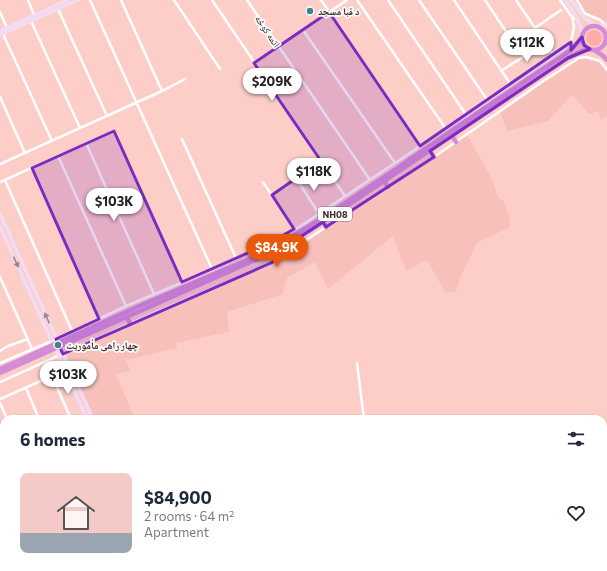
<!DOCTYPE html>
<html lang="en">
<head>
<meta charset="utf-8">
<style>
  :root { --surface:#fff; --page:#f2f2f3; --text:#1f2937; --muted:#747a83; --accent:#ea580c }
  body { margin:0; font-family:Commissioner,"Noto Naskh Arabic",sans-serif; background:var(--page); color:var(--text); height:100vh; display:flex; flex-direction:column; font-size:15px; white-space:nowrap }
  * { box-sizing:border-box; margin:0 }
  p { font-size:13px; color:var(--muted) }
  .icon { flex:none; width:22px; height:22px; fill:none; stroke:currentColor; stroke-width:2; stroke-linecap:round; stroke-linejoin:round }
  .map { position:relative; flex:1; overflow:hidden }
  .side { position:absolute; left:0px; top:415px; width:607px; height:156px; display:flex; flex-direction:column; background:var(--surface); border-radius:12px 12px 0 0; box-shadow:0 1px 3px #0004 }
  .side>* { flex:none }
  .price { position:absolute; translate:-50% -34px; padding:0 9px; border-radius:14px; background:#fff; color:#222; font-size:13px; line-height:26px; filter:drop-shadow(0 1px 2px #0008) }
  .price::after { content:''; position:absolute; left:50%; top:24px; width:12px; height:9px; margin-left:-6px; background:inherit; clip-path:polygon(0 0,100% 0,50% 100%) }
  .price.on { background:var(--accent); color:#fff }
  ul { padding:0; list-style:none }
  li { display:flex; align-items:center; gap:12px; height:100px; padding:0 20px }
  li span { display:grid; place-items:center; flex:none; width:112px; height:80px; border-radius:8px; color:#555 }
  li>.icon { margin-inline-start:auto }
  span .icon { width:48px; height:48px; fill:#fffc; stroke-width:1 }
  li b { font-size:17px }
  h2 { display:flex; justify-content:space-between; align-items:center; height:48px; padding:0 20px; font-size:17px }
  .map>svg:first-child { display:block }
</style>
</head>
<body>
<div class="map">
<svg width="607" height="571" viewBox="0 0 607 571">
  <rect width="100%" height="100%" fill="#fdcec8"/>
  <path fill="#f7c0ba" d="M577,0H607V26L605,24L584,13Z
    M586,57L600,61L607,70V116L601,120L598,111L589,114L572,95L548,121L507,131L500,111L579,58Z
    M467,135L491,177L498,197L504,202L509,216L510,227L477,243L459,280L456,292H445L427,260L406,271L393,236L328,289L315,262L287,278L283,294L227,312L229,332L176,343L177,348L126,360L130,371L116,374L135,419H93L63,354L271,263Z
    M0,487L4,496V549L0,551Z
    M160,567H195L187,571H162Z"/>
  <path fill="#fdafa7" d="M586 38a8 8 0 1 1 16 0a8 8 0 1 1-16 0Z"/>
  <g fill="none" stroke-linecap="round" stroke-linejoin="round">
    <path stroke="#fff" stroke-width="2.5" d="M28,0L34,15
      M90,0L212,269
      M121,0L162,91
      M174,0L220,69
      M212,0L345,196
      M247,0L370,180
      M321,0L420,146
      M357,0L446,129
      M388,0L467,116
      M419,0L488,101
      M454,0L511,85
      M485,0L523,57
      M516,0L554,56
      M560,0L572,17L578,20
      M577,0L585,14
      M58,9L107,116
      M0,12L7,28
      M584,13L600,20L607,26
      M31,21L80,128
      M535,28L561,10
      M303,30L395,163
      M3,34L52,141
      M254,63L347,0
      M501,71L545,43
      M0,97L25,153
      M182,139L236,258
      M86,143L154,294
      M58,156L126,306
      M0,164L162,91L185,79
      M32,168L99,319
      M296,178L319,214
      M5,180L72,331
      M0,182L114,131L182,282
      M263,182L294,229
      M272,195L321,161
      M0,277L32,349
      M0,351L8,346L28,339
      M0,363L52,341L126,306L212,270L266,245L304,224L326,209L488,101L564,49L571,42L574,27L572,17
      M357,363L364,419
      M52,376L71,419
      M0,382L140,319L271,263L434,157L542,82L579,58L586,57L600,61L607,70
      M26,388L39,419
      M0,399L65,370
      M0,403L7,419
      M0,476L4,485
      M603,480L607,477
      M7,567L9,571
      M41,567L42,571
      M72,567L74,571
      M106,567L108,571
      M137,567L139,571
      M398,567L399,571
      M537,567L540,571
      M0,568L4,566
      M429,571L437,567"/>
    <path stroke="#f2dcf3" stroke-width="3.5" d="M565,0C572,10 580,20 582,33
      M571,0L585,18L596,26
      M599,27L607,23
      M0,31L68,0
      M0,35L78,0
      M606,36L607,35
      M0,214L93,419
      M0,227L87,419
      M153,567L155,571
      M160,567L162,571"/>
    <path stroke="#d48cd6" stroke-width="4.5" d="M582 38a12 12 0 1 1 24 0a12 12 0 1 1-24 0Z
      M594,50L602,55L607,60
      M452,136L456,142
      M430,151L434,157
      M384,181L388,187
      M323,222L326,227
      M300,237L304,242
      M127,317L130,324
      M0,369L137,307L245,261C297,237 345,203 393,171C450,132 507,93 564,55L571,50L582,37
      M0,373L271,253L311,230L568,58L582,51L590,49"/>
  </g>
  <defs><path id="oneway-solid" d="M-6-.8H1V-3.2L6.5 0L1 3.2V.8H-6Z"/></defs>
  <g fill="#9a8690">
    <use href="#oneway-solid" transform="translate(16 262) rotate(65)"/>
    <use href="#oneway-solid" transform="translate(47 318) rotate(-114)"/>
  </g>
  <path fill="#7b2cbf" fill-opacity="0.2" stroke="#7b2cbf" stroke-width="3" stroke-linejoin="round" d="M329,12L420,146L571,42V50L582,37L584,45L590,49L568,58L430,151L434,157L326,227L323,222L300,237L304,242L271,263L63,354L56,339L99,319L32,168L114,131L182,282L266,245L294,229L272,195L321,161L254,63Z"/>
  <g fill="#3d848c" stroke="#fcfcfc" stroke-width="1.5">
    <circle cx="310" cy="11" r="4"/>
    <circle cx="58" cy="345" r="4"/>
  </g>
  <g text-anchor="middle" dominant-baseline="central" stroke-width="3.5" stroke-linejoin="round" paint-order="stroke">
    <rect fill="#fcfcfc" stroke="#7a6d6c" stroke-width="1" x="318" y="207" width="34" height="14" rx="3"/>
    <g font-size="9" font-weight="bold" fill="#42302e">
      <text x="335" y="214">NH08</text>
    </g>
    <g font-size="10" font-weight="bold" fill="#42302e" stroke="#fcfcfc" text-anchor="start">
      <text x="318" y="11">د قبا مسجد</text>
      <text x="66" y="345">چهار راهی مأموریت</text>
    </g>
    <g font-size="10" fill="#42302e" stroke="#fcfcfc">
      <text transform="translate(268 31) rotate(56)">اتمه کوڅه</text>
    </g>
  </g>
</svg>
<b class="price" style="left:527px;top:63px">$112K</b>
<b class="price" style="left:272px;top:102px">$209K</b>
<b class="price" style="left:314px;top:192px">$118K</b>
<b class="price" style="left:114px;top:222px">$103K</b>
<b class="price on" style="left:277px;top:268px">$84.9K</b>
<b class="price" style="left:68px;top:395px">$103K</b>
<section class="side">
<h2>6 homes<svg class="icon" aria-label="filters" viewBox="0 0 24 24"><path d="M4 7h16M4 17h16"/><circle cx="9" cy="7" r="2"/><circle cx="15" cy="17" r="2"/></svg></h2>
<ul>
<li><span style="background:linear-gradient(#f6c9c9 75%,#9aa5b1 0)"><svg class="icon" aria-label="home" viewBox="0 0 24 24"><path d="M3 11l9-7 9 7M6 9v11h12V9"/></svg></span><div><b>$84,900</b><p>2 rooms · 64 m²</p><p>Apartment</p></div><svg class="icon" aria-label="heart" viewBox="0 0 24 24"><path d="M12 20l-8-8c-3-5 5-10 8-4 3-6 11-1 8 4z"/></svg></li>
</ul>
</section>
</div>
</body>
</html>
